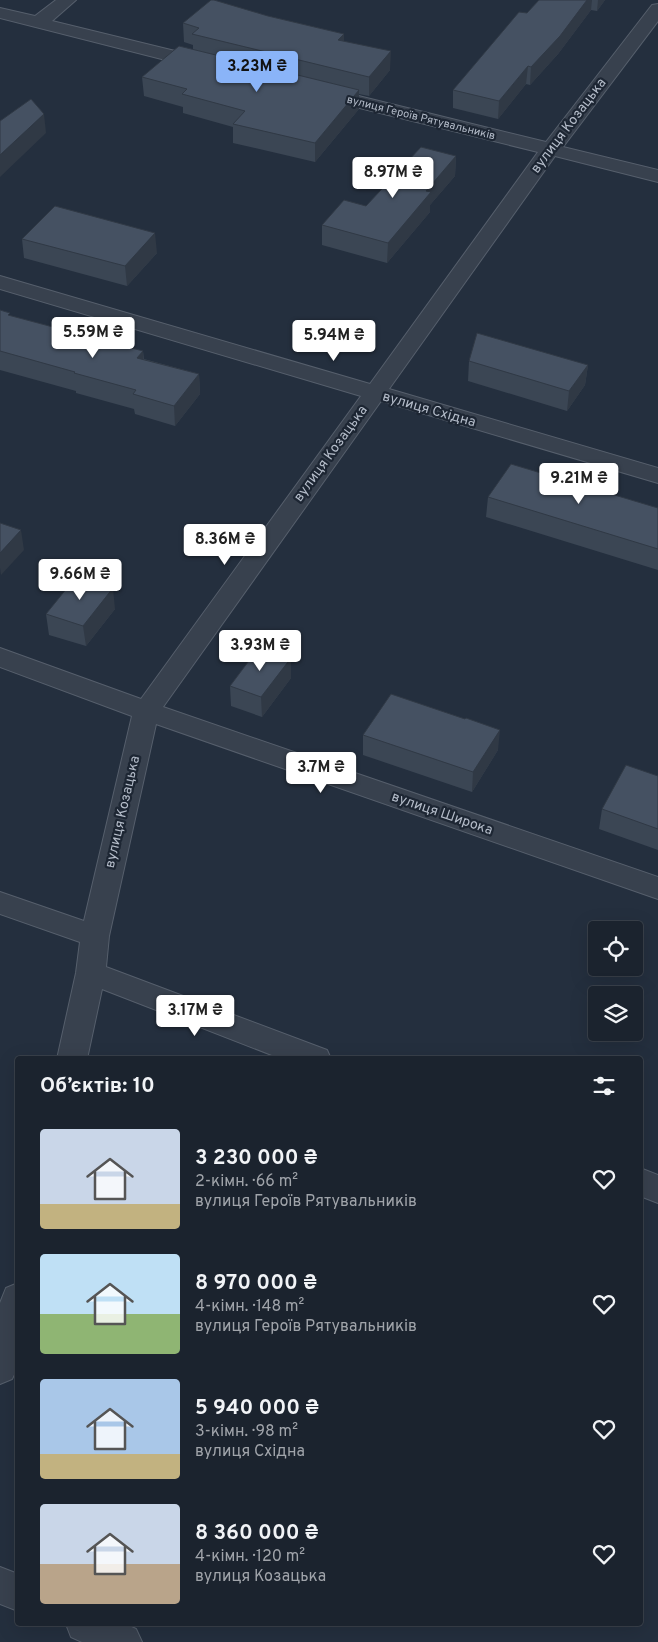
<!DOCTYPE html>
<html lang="uk">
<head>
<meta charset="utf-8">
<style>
  :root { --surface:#1b232e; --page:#242b36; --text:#f1f3f6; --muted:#a0a4aa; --line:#39404a; --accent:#8ab4f8 }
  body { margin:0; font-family:Overpass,sans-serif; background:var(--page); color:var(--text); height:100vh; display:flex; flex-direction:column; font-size:19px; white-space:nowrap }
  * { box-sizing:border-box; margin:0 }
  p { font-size:16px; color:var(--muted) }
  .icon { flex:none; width:28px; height:28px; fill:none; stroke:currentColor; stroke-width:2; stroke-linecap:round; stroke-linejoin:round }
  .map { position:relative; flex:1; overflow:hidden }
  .panel { position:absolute; left:15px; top:1056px; width:628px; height:570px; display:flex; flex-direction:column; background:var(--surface); border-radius:5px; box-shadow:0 5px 20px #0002,0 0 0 1px var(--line) }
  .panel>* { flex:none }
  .tools { position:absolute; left:588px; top:921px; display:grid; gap:10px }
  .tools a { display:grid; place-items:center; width:55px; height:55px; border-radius:5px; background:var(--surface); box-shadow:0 5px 20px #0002,0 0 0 1px var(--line); font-size:25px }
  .price { position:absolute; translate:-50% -42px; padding:0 11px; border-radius:5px; background:#fff; color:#222; font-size:16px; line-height:32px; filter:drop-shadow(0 1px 2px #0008) }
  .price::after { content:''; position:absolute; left:50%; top:30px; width:15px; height:11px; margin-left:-8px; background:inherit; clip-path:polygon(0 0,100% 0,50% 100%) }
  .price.active { background:var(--accent); color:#111 }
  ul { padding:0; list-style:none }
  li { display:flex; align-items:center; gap:15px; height:125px; padding:0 25px }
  li span { display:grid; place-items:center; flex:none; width:140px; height:100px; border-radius:5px; color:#555 }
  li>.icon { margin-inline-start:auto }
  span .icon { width:60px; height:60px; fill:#fffc; stroke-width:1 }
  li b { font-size:21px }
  h2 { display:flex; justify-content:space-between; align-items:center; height:60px; padding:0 25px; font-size:21px }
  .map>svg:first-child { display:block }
</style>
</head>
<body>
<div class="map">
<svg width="658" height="1642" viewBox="0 0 658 1642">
  <rect width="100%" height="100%" fill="#242f3e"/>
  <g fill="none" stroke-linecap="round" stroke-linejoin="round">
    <defs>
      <path id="minor" d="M56,0H76L52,21L212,60L214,64L212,68L205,70L0,18V8L35,16Z
        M658,4V21L563,147L658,170V182L555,156L389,389L658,468V483L381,401L163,707L658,877V899L156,724L109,936L106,967L327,1050L331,1059H282L102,989L87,1059H57L76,973L80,942L0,914V892L84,921L132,716L0,667V648L141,699L361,396L0,289V276L370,384L538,152L315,97L313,93L315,89L322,87L546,142L652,5Z
        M640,1168L658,1175V1203L640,1196Z
        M18,1283V1366L12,1379L0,1384V1303L6,1288Z
        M0,1567L18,1574V1611L0,1604Z
        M66,1624H125L136,1629L142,1642H82L71,1637Z"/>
    </defs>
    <use href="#minor" stroke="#565f6c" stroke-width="2"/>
    <use href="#minor" fill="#38414e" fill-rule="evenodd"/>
  </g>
  <path fill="#3b4654" d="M539,0H605L597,11L591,10L558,54L530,85L526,84L498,119L453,108V90L527,13Z
    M268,16L344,34V41L390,70L369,96L359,94V109L315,162L233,143V127L183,113V107L144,96L142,77L193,49V45L184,42L183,23Z
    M456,156L455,176L430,205V212L387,263L322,245V225L366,206Z
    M22,239L157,253L127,286L24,258Z
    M0,310L11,316L143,351L144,359L199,374L200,394L175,426L135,414L134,409L76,393V391L0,370Z
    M469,361L588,365L585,385L567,411L468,381Z
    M488,497L658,508V570L486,517Z
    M115,609L86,646L49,635L46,614Z
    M291,678L262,717L231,706L230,686Z
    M465,719L498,750L472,792L363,755V735Z
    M658,776V850L599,829L602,809Z"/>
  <path fill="#303945" d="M587,0H592L591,10L558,54L530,85L531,67Z
    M598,0H605L597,11Z
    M344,34V52L338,40Z
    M391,51L390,70L369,96V77Z
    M528,66L526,84L498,119L499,101Z
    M359,90V109L315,162V143Z
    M44,114L46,133L0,177V155Z
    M456,156L455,176L430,205V212L387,263L388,243L426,191Z
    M155,233L157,253L127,286L125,266Z
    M143,351L144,370L137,358Z
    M588,365L585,385L567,411L569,391Z
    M199,374L200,394L175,426L174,406Z
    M21,530L24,550L1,575L0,568V553Z
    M113,588L115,609L86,646L83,626Z
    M291,658V678L262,717L261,697Z
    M500,730L498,750L472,792L473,772Z"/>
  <path fill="#455162" stroke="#303945" d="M211,0H214L268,16L344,34L338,40L391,51L369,77L192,34L199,28L183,23Z
    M539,0H587L560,36L531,67L528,66L499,101L453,90L519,12L527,13Z
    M179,46L359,90L315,143L233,124L245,111L182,94L187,89L142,77Z
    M31,99L44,114L0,155V121Z
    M421,147L456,156L426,191L431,192L388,243L322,225L344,200L366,206Z
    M55,206L155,233L125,266L22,239Z
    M0,310L10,313L8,315L143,351L137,358L199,374L174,406L133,394L136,390L74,373L75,372L0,351Z
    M477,333L588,365L569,391L469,361Z
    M511,464L658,508V549L488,497Z
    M0,523L21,530L0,553Z
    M76,577L113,588L83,626L46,614Z
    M260,646L291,658L261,697L230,686Z
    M391,694L465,719L466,718L500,730L473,772L363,735Z
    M626,765L658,776V829L602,809Z"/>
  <g text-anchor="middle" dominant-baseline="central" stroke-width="4.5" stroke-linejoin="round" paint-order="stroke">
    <g font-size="11" fill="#b4bcc9" stroke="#1d2633">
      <text transform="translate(421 118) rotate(14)">вулиця Героїв Рятувальників</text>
    </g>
    <g font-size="14" fill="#b4bcc9" stroke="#1d2633">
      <text transform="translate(569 126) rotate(-53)">вулиця Козацька</text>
      <text transform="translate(429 410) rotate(16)">вулиця Східна</text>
      <text transform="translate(331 454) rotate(-54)">вулиця Козацька</text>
      <text transform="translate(123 812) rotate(-77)">вулиця Козацька</text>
      <text transform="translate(442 814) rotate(19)">вулиця Широка</text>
    </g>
  </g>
</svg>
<div class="tools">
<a><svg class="icon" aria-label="locate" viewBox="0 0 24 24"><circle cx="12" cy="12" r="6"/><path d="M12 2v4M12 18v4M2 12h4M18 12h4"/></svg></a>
<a><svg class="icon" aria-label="layers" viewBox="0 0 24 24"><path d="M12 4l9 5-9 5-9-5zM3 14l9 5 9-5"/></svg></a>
</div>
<b class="price active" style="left:257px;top:93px">3.23M ₴</b>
<b class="price" style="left:393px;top:199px">8.97M ₴</b>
<b class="price" style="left:93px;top:359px">5.59M ₴</b>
<b class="price" style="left:334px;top:362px">5.94M ₴</b>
<b class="price" style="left:579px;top:505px">9.21M ₴</b>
<b class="price" style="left:225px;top:566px">8.36M ₴</b>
<b class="price" style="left:80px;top:601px">9.66M ₴</b>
<b class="price" style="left:260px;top:672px">3.93M ₴</b>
<b class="price" style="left:321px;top:794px">3.7M ₴</b>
<b class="price" style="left:195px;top:1037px">3.17M ₴</b>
<section class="panel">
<h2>Об’єктів: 10<svg class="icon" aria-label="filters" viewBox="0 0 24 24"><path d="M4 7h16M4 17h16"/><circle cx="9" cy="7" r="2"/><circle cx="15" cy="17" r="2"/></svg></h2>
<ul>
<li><span style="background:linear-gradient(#c9d6e8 75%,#c2b280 0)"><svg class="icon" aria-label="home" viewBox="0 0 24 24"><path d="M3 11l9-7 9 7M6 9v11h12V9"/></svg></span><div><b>3 230 000 ₴</b><p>2-кімн. · 66 m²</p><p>вулиця Героїв Рятувальників</p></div><svg class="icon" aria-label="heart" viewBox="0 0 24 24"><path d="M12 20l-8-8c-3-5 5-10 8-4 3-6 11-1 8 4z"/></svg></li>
<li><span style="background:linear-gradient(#bfe0f5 60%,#8fb573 0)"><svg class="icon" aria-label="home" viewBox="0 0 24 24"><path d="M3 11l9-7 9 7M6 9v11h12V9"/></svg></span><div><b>8 970 000 ₴</b><p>4-кімн. · 148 m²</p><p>вулиця Героїв Рятувальників</p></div><svg class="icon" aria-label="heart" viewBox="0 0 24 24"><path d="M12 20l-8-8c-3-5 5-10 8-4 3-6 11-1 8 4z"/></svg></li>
<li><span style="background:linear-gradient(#a9c7e8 75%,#c2b280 0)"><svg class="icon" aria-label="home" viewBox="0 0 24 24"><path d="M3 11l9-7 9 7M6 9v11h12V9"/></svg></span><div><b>5 940 000 ₴</b><p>3-кімн. · 98 m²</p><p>вулиця Східна</p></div><svg class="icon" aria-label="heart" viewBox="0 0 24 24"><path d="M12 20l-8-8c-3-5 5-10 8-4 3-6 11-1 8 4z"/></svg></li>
<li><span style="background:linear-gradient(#c9d6e8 60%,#b9a48a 0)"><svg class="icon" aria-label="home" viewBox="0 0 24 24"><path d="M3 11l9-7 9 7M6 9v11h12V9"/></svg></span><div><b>8 360 000 ₴</b><p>4-кімн. · 120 m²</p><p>вулиця Козацька</p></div><svg class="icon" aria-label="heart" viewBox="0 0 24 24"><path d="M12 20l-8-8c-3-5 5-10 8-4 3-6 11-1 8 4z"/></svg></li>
</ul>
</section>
</div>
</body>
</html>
